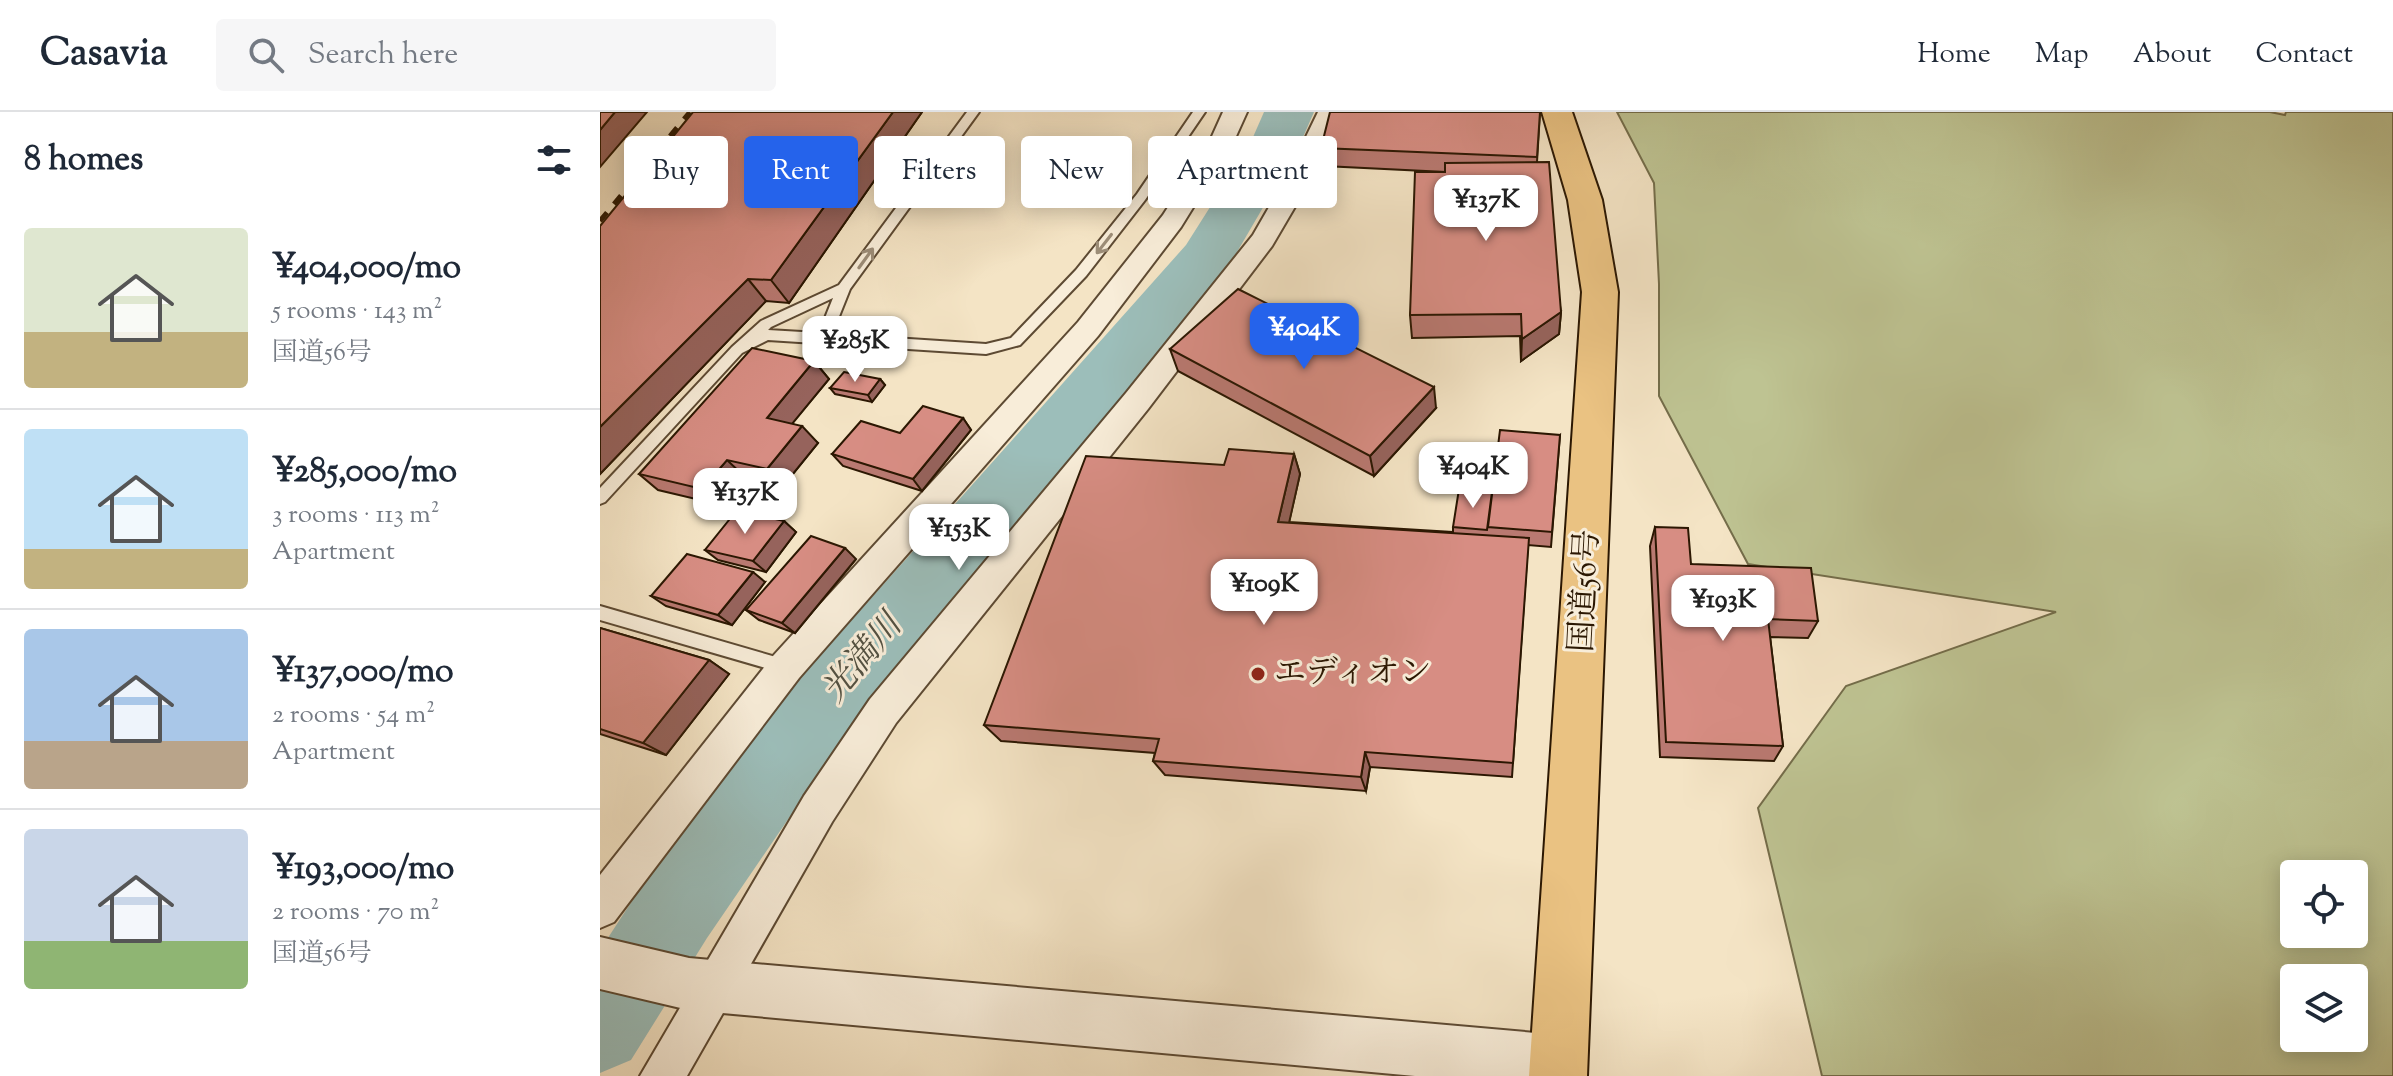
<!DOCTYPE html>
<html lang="en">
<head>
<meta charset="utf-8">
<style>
  :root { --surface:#fff; --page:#f6f6f7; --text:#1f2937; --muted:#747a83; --line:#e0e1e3; --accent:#2563eb }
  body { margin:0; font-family:"Sorts Mill Goudy","Noto Serif JP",serif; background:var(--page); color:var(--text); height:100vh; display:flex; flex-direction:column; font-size:30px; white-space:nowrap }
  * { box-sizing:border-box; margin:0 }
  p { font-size:26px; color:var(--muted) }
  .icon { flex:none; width:44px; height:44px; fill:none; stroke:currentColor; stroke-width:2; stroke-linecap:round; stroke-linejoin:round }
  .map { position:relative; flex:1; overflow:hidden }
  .panel { display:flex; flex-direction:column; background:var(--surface); width:600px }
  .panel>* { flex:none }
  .top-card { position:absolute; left:24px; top:24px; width:760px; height:72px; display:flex; gap:16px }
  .buttons { position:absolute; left:1680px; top:748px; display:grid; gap:16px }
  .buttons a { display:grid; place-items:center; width:88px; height:88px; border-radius:8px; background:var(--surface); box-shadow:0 4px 20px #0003; font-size:40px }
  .price { position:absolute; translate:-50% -68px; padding:0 18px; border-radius:16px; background:#fff; color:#222; font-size:26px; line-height:52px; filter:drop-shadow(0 2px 4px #0008) }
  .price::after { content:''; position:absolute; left:50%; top:48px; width:24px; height:18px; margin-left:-12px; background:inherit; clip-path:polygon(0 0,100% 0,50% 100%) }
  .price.current { background:var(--accent); color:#fff }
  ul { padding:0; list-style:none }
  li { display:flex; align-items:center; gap:24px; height:200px; padding:0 24px }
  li+li { border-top:2px solid var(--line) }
  li span { display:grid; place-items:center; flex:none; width:224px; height:160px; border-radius:8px; color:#555 }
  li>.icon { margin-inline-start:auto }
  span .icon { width:96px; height:96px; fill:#fffc; stroke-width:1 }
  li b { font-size:34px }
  h2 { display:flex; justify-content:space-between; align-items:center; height:96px; padding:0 24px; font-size:34px }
  .chip { padding:0 28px; border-radius:8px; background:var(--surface); box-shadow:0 4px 20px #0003; font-size:28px; line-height:72px }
  .chip.current { background:var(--accent); color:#fff }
  header { display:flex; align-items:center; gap:48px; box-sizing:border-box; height:112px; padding:0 40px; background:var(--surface); border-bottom:2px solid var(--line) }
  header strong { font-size:38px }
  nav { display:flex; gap:44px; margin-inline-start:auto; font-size:28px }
  .search { width:560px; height:72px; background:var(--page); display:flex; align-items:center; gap:20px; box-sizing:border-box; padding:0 28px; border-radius:8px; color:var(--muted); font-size:30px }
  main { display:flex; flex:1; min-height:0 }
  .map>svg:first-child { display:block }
</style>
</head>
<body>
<header>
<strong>Casavia</strong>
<div class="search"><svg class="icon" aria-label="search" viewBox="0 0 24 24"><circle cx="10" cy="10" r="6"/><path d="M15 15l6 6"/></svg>Search here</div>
<nav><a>Home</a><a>Map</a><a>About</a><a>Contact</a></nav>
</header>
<main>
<section class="panel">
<h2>8 homes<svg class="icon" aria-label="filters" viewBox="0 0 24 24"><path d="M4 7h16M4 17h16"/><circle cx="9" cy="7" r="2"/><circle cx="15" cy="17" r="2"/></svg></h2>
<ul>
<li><span style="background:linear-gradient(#dfe7d0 65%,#c2b280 0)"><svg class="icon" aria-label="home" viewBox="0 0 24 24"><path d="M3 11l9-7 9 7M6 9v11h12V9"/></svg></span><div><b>¥404,000/mo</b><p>5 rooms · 143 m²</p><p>国道56号</p></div></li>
<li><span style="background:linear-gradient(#bfe0f5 75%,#c2b280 0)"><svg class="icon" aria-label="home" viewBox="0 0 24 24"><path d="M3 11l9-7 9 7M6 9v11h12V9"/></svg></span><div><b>¥285,000/mo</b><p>3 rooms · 113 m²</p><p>Apartment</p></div></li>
<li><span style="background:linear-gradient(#a9c7e8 70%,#b9a48a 0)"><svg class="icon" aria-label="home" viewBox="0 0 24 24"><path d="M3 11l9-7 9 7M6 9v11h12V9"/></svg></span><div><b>¥137,000/mo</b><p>2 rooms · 54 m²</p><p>Apartment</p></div></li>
<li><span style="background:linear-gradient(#c9d6e8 70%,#8fb573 0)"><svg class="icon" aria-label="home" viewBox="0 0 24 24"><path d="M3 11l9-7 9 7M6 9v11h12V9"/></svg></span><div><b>¥193,000/mo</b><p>2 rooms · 70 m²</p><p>国道56号</p></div></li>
</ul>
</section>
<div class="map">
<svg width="1793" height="964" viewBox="0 0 1793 964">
  <rect width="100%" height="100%" fill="#f4e4c5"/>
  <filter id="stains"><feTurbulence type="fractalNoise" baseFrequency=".0025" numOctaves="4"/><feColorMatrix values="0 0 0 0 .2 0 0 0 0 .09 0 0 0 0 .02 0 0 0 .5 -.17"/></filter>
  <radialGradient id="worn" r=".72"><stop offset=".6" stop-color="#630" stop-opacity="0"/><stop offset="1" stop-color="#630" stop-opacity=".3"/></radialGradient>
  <path fill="#bec392" stroke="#746d4a" stroke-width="2" fill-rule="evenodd" d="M1017,0H1670L1685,3L1686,0H1793V964H1222L1158,696L1246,574L1456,500L1148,452L1059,284V172L1054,71ZM1694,762H1754V822H1694ZM1694,866H1754V926H1694Z"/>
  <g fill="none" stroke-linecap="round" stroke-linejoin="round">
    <path fill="#9cbeba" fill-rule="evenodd" d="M664,0H714L700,32L626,159L245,624L107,826L31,948L0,961V838L47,766L191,576L586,133L650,32Z"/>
    <defs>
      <path id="service" d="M367,0H379L250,177L232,222L386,232L411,226L476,158L537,82L593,0H605L545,88L486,164L420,233L386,242L168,228L142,241L5,390L0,392V376L132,235L161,209L239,173ZM233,186L219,221L168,218L171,215Z
        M0,494L186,548L192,550L194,555L192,560L186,562L0,508Z"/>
      <path id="minor" d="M623,0H647L633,31L581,115L498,224L199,566L14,810L0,816V763L173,544L478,210L563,103L609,31Z
        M718,0H742L713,64L672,134L548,297L296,611L232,710L87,964H40L204,684L270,587L526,281L653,123L687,64Z"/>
      <path id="tertiary" d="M0,825L89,846L959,923L978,931L986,950L980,964H815L89,898L0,877Z"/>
      <path id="trunk" d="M942,0H972L1002,88L1018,180L987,964H929L982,180L968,88Z"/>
    </defs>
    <use href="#service" stroke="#5d4a33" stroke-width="4"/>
    <use href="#minor" stroke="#5d4a33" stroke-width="4"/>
    <use href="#tertiary" stroke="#5d4a33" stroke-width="4"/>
    <use href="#trunk" stroke="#2b1702" stroke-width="4"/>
    <use href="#service" fill="#f8edd9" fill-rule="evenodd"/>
    <use href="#minor" fill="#f8edd9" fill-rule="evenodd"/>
    <use href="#tertiary" fill="#f8edd9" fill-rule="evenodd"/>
    <use href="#trunk" fill="#eac282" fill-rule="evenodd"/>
    <path stroke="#2b1702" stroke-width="5" stroke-dasharray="11 11" stroke-linecap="butt" d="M0,109L90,0"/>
  </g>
  <path fill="#b97971" stroke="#2b1702" stroke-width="2" d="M93,0H322L189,191L166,189L0,362Z
    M940,0L937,50L961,200L959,222L921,249L920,224L812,226L810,203L845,60L724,54L721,36Z
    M570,237L836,296L774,364L578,259Z
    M214,249L229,267L192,311L218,331L184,373L144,364L121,393L58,378L39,362Z
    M280,267L285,273L272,290L235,282L230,276Z
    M363,306L371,318L322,379L243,354L232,342L300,321Z
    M960,323L951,435L928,433L912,665L770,655L766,679L565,663L553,649L555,641L401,629L384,613L624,353L694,342L700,362L689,410L853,420V415Z
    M184,409L196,420L166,460L118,448L105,438Z
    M1055,415L1091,452L1218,509L1208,526L1170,525L1183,634L1174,649L1060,645L1050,434Z
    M256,447L195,521L159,508L146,498Z
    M165,470L132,513L66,494L51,484Z
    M0,516L109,548L129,562L66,643L0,622Z"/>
  <path fill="#96635c" stroke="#2b1702" stroke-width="2" d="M15,0H47L0,55V18Z
    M293,0H322L189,191L171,168Z
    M148,167L166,189L0,362V315Z
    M961,200L959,222L921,249L922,227Z
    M214,249L229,267L183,323L167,306Z
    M280,267L285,273L272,290L268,283Z
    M834,275L836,296L774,364L770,344Z
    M363,306L371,318L322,379L313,367Z
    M202,314L218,331L184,373L167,357Z
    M694,342L700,362L685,429L678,410Z
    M127,348L144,364L121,393L102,377Z
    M184,409L196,420L166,460L153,449Z
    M245,436L256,447L195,521L182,511Z
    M153,460L165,470L132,513L118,503Z
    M109,548L129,562L66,643L43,631Z
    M765,640L770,655L766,679L761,665Z"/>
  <path fill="#d78d83" stroke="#2b1702" stroke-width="2" d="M0,0H15L0,18Z
    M93,0H293L171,168L148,167L0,315V114Z
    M730,0H940L937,45L721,36Z
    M949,50L961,200L922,227L921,202L810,203L815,60H845V51Z
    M638,177L834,275L770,344L570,237Z
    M152,236L214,249L167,306L202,314L167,357L127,348L102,377L39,362Z
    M244,260L280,267L268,283L230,276Z
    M323,294L363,306L313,367L232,342L261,309L300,321Z
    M900,318L960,323L952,420L888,415Z
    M629,337L694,342L678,410L929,426L913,651L765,640L761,665L553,649L559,627L384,613L486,344L624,353Z
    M859,377L892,380L887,418L853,415Z
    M137,398L184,409L153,449L105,438Z
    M1055,415L1088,416L1091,452L1211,456L1218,509L1168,507L1183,634L1066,630Z
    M211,424L245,436L182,511L146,498Z
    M87,442L153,460L118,503L51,484Z
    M0,516L109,548L43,631L0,617Z"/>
  <defs><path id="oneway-shaft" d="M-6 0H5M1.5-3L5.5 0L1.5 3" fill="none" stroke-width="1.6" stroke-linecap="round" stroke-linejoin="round" transform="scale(2)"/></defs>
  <g stroke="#9c8d78">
    <use href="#oneway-shaft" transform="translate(504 132) rotate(128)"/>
    <use href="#oneway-shaft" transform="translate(266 146) rotate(-54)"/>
  </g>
  <circle fill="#8f2418" stroke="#f8edd9" stroke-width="3" cx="658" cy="562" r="8"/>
  <g text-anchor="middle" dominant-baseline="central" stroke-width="6" stroke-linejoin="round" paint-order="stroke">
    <g font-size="32" fill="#2b1702" stroke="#f8edd9">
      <text transform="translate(986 479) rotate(-87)">国道56号</text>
    </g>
    <g font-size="32" fill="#2b1702" stroke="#f8edd9" text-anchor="start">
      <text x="674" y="562">エディオン</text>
    </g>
    <g font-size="34" font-style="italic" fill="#535142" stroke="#f8edd9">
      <text transform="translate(263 547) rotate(-50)">光満川</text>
    </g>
  </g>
  <rect width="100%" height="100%" filter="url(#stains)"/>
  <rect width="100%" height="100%" fill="url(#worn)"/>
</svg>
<div class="buttons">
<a><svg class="icon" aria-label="locate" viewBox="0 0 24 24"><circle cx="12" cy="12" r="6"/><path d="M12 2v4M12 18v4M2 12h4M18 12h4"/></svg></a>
<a><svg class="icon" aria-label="layers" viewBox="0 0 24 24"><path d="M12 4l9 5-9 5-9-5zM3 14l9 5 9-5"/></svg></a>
</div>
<b class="price" style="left:886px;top:131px">¥137K</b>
<b class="price current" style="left:704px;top:259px">¥404K</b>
<b class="price" style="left:255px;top:272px">¥285K</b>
<b class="price" style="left:873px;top:398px">¥404K</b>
<b class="price" style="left:145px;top:424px">¥137K</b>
<b class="price" style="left:359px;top:460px">¥153K</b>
<b class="price" style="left:664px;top:515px">¥109K</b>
<b class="price" style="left:1123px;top:531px">¥193K</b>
<div class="top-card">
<a class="chip">Buy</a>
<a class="chip current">Rent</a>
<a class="chip">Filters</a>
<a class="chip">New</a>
<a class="chip">Apartment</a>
</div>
</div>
</main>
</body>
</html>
